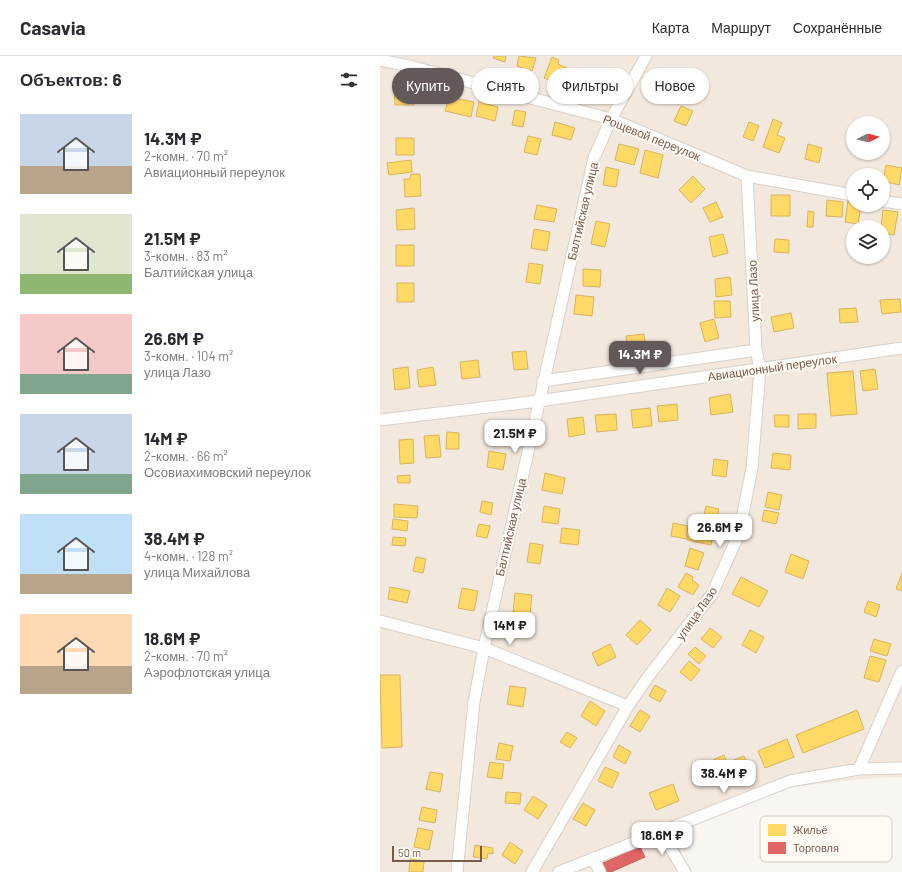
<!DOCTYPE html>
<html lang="ru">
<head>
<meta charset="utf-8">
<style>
  :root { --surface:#fff; --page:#f2f2f3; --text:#2b2b33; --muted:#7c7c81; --line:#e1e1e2; --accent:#625958 }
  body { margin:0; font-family:Barlow,sans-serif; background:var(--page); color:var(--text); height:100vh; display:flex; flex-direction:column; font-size:15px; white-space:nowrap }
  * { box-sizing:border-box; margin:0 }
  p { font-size:13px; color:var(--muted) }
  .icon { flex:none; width:22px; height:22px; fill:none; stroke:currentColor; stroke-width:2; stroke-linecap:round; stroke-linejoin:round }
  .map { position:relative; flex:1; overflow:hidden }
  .panel { display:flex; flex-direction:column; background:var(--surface); width:380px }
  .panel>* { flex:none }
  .guide { position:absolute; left:12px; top:12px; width:380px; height:36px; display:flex; gap:8px }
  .needle { width:26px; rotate:84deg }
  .fabs { position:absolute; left:466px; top:60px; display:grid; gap:8px }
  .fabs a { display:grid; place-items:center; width:44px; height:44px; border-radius:50%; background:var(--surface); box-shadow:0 1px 3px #0004; font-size:20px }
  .scale { position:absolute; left:12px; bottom:10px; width:90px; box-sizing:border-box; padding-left:4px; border:2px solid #7a5c4d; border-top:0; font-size:11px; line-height:14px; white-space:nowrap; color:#7a5c4d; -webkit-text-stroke:3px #fffaf3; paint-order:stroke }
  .price { position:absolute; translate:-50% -34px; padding:0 9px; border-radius:8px; background:#fff; color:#222; font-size:13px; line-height:26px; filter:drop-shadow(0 1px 2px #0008) }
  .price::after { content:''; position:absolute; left:50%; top:24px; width:12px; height:9px; margin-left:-6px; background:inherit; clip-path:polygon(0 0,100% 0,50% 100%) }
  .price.active { background:var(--accent); color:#fff }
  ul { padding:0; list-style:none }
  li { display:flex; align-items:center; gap:12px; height:100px; padding:0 20px }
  li span { display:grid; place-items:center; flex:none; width:112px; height:80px; border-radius:0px; color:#555 }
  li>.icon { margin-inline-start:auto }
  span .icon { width:48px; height:48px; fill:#fffc; stroke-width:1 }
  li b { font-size:17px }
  h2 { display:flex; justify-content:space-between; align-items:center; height:48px; padding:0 20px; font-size:17px }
  .tag { padding:0 14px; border-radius:18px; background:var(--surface); box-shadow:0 1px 3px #0004; font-size:14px; line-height:36px }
  .tag.active { background:var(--accent); color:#fff }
  header { display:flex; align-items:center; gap:24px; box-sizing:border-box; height:56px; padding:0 20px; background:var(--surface); border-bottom:1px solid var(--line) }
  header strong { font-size:19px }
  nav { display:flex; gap:22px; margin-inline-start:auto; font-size:14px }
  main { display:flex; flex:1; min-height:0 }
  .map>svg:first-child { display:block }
</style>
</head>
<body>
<header>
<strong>Casavia</strong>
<nav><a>Карта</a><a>Маршрут</a><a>Сохранённые</a></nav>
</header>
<main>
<section class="panel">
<h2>Объектов: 6<svg class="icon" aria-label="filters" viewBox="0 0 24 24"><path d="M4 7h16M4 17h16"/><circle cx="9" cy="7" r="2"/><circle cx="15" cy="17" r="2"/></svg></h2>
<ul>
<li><span style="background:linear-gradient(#c9d6e8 65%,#b9a48a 0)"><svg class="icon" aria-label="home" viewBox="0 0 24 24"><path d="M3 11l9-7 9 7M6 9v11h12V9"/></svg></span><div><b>14.3M ₽</b><p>2-комн. · 70 m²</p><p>Авиационный переулок</p></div></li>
<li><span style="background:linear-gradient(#dfe7d0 75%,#8fb573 0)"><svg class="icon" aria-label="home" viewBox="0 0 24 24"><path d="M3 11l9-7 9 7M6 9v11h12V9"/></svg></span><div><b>21.5M ₽</b><p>3-комн. · 83 m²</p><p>Балтийская улица</p></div></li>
<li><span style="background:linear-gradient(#f6c9c9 75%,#7fa58c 0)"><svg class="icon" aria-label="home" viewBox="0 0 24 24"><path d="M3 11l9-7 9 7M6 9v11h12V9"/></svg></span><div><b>26.6M ₽</b><p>3-комн. · 104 m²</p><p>улица Лазо</p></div></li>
<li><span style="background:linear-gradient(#c9d6e8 75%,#7fa58c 0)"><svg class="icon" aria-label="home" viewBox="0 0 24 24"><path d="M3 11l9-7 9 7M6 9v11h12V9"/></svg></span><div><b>14M ₽</b><p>2-комн. · 66 m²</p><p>Осовиахимовский переулок</p></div></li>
<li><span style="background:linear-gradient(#bfe0f5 75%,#b9a48a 0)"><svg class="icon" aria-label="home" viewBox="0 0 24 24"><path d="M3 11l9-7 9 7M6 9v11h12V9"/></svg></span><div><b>38.4M ₽</b><p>4-комн. · 128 m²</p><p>улица Михайлова</p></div></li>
<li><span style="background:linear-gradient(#ffd9b3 65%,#b9a48a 0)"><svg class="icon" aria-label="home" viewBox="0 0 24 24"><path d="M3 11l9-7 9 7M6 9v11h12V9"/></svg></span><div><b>18.6M ₽</b><p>2-комн. · 70 m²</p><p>Аэрофлотская улица</p></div></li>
</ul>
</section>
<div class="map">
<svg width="522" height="816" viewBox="0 0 522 816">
  <rect width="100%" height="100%" fill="#f9f5f0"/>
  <path fill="#f2e8de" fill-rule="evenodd" d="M0,0H522V721L481,723L411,731L293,777L309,813L308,816H0ZM473,67H503V97H473ZM473,119H503V149H473ZM473,171H503V201H473Z"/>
  <path fill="#ffd966" stroke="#d7b45e" d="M114,0H126L125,6L113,2Z
    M139,0L156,2L152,15L137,10Z
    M172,1L179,4L178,8L187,12L181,29L164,22Z
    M197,14L213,21L209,34L192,27Z
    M14,32H33L34,49H15Z
    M69,41L94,46L91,61L65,55Z
    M99,46L118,51L115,65L96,60Z
    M301,50L313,55L306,70L294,65Z
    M135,54L146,56L143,71L132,69Z
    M393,63L402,67L397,79L405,82L399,97L383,91Z
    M175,66L195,72L191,84L172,79Z
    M369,66L379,70L373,85L363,81Z
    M148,80L161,83L157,99L144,96Z
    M16,82H34V99H16Z
    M239,88L259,93L254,109L235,104Z
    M428,88L442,92L439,107L425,103Z
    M265,94L283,99L278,122L260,117Z
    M31,104L32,116L9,119L7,107Z
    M506,109L522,112L519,129L503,125Z
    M226,111L239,114L236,131L223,129Z
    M31,118H40L41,140L25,141L24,123H30Z
    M313,120L325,133L311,147L299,134Z
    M391,139H410V160H391Z
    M447,144L463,146L462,161L446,160Z
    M468,145L473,146V149H481L478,168L465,166Z
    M336,146L343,161L330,166L323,152Z
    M157,149L177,153L174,166L154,163Z
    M34,152L35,173L17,174L16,154Z
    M503,154L518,156L514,179L503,177V171H501Z
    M428,155L434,156L433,171H427Z
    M216,165L230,168L225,191L211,188Z
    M154,173L170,176L167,195L151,192Z
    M343,178L348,197L333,201L329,181Z
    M395,183L409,184V197L394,196Z
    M16,189H34V210H16Z
    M149,207L163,209L160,228L146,226Z
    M203,213L221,214L220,231L203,230Z
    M350,221L352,239L336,241L335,223Z
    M17,227H34V246H17Z
    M196,239L214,241L212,260L194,258Z
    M520,243L521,256L502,258L500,244Z
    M334,245H350L351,261L335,262Z
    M476,252L478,266L460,267L459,253Z
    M411,257L414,272L394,276L391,261Z
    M334,263L339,282L325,286L320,267Z
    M264,278L266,296L248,298L246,280Z
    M146,295L148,313L134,314L132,296Z
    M98,304L100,321L82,323L80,306Z
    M28,311L30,332L15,334L13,313Z
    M53,311L56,329L39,331L37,314Z
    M495,313L498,333L483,335L480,315Z
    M473,315L477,358L451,360L447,317Z
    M350,338L353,356L331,359L329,342Z
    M297,348L298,364L279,366L277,350Z
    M270,352L272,370L253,372L251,354Z
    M236,358L237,374L217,376L215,359Z
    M418,358H436V372L418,373Z
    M394,359H409V371H395Z
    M203,361L205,378L189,381L187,363Z
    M67,376L79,377V393H66Z
    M59,379L61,401L46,402L44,380Z
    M33,383L34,407L20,408L19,384Z
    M109,395L126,398L123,414L107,411Z
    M393,397L411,399L410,414L391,412Z
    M334,403L348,405L346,421L332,419Z
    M165,417L185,422L182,438L162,434Z
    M30,419V427H18L17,420Z
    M388,436L402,439L399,454L385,451Z
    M102,445L113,447L111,459L100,456Z
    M14,448L38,450L37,462L14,461Z
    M164,450L180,453L178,468L162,466Z
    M326,450L339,453L335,471L322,468Z
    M384,454L399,457L396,468L382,465Z
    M13,463L28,465L27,475L12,473Z
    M293,467L308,470L306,483L291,480Z
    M99,468L110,470L107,482L96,480Z
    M310,469L334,473L331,489L307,484Z
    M182,472L200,474L198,489L180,487Z
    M13,481L26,482L25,490L12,489Z
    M150,487L163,489L160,508L147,506Z
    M310,492L324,497L318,514L305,510Z
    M411,498L429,505L423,523L405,516Z
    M36,501L46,503L43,517L33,515Z
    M306,517L313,521L312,524L319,529L313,539L298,531Z
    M522,517V535L516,533Z
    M361,521L388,535L379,551L352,538Z
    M10,531L30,535L27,547L8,543Z
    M82,532L98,535L94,555L78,552Z
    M287,532L300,540L290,556L278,549Z
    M135,537L152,539L150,558L133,556Z
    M488,545L500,549L496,561L484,556Z
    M260,564L271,574L257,589L246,579Z
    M330,572L342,581L333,592L321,583Z
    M370,574L384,581L376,597L362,589Z
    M494,583L511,588L507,600L490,595Z
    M230,588L236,601L218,610L212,597Z
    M315,591L326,600L319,608L308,598Z
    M490,600L506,604L499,626L484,622Z
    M309,605L320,614L311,625L300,616Z
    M0,619H20L22,691L2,692Z
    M275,629L286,635L280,646L269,640Z
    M130,630L146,632L143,651L127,648Z
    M210,645L225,655L216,670L201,660Z
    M260,654L270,660L260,676L250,670Z
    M477,654L484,673L423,697L416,679Z
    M187,676L197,682L190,692L180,686Z
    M407,683L414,701L385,712L378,695Z
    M119,687L133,690L130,705L116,703Z
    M239,689L251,696L245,708L233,701Z
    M344,699L347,707L364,700L370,715L341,727L333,704Z
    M110,706L124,708L122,723L107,721Z
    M225,711L239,717L232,732L218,725Z
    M50,716L63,718L60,736L46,733Z
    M293,728L299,745L276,754L269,737Z
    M126,736L141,737L140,748L125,747Z
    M153,740L167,749L158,763L144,754Z
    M203,747L215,754L206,770L193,763Z
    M42,751L57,754L55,767L39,764Z
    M38,772L53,775L49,794L34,791Z
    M130,786L143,795L135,808L122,799Z
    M95,789L113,792V798L108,797L107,803L93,801Z
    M30,803L44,805L43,816H29Z"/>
  <path fill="#e06666" stroke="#c1635e" d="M260,791L265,801L231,816H227L223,807Z"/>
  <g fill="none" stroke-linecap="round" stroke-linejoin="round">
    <defs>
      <path id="street" d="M0,4L33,11L231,63L367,120L473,139
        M503,145L522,148
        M163,325L376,294
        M0,364L159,345L522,292
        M0,565L104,592L248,650
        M479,713L522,615
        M280,775L305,816
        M213,802L220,816
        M77,816L94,646L104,592L214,102L231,63L266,0
        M152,816L248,650L268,621L332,538L359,478L372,412L380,313L376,294L367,120
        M179,816L410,725L479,713L522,712"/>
    </defs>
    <use href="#street" stroke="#d7d1cb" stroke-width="13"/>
    <use href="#street" stroke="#fefefd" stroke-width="11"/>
  </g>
  <g text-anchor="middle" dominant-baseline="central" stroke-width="4" stroke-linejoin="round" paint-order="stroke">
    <g font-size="12" fill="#7a5c4d" stroke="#fffaf3">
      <text transform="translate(272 81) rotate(22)">Рощевой переулок</text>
      <text transform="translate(202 155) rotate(-77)">Балтийская улица</text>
      <text transform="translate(373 235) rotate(-93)">улица Лазо</text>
      <text transform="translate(392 311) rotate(-8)">Авиационный переулок</text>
      <text transform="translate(130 471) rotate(-77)">Балтийская улица</text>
      <text transform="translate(316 557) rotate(-55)">улица Лазо</text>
    </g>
  </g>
  <rect x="380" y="760" width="132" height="46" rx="6" fill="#fffaf3" stroke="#d7cbc1" stroke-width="1"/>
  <rect x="388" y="768" width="18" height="12" fill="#ffd966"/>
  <rect x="388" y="786" width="18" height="12" fill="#e06666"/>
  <g font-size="11" fill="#7a5c4d">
    <text x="413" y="778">Жильё</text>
    <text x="413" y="796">Торговля</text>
  </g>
</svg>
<div class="fabs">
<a><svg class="needle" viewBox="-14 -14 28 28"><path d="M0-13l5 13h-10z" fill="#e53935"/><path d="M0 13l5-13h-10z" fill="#7c7c81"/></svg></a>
<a><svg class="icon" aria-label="locate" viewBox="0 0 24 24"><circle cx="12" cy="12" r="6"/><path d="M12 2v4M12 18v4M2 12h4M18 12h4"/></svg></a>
<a><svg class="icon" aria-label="layers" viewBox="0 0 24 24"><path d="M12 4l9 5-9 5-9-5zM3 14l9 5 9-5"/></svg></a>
</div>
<div class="scale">50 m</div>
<b class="price active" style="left:260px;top:319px">14.3M ₽</b>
<b class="price" style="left:135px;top:398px">21.5M ₽</b>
<b class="price" style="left:340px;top:492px">26.6M ₽</b>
<b class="price" style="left:130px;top:590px">14M ₽</b>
<b class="price" style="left:344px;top:738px">38.4M ₽</b>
<b class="price" style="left:282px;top:800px">18.6M ₽</b>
<div class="guide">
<a class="tag active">Купить</a>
<a class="tag">Снять</a>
<a class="tag">Фильтры</a>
<a class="tag">Новое</a>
</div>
</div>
</main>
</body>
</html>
